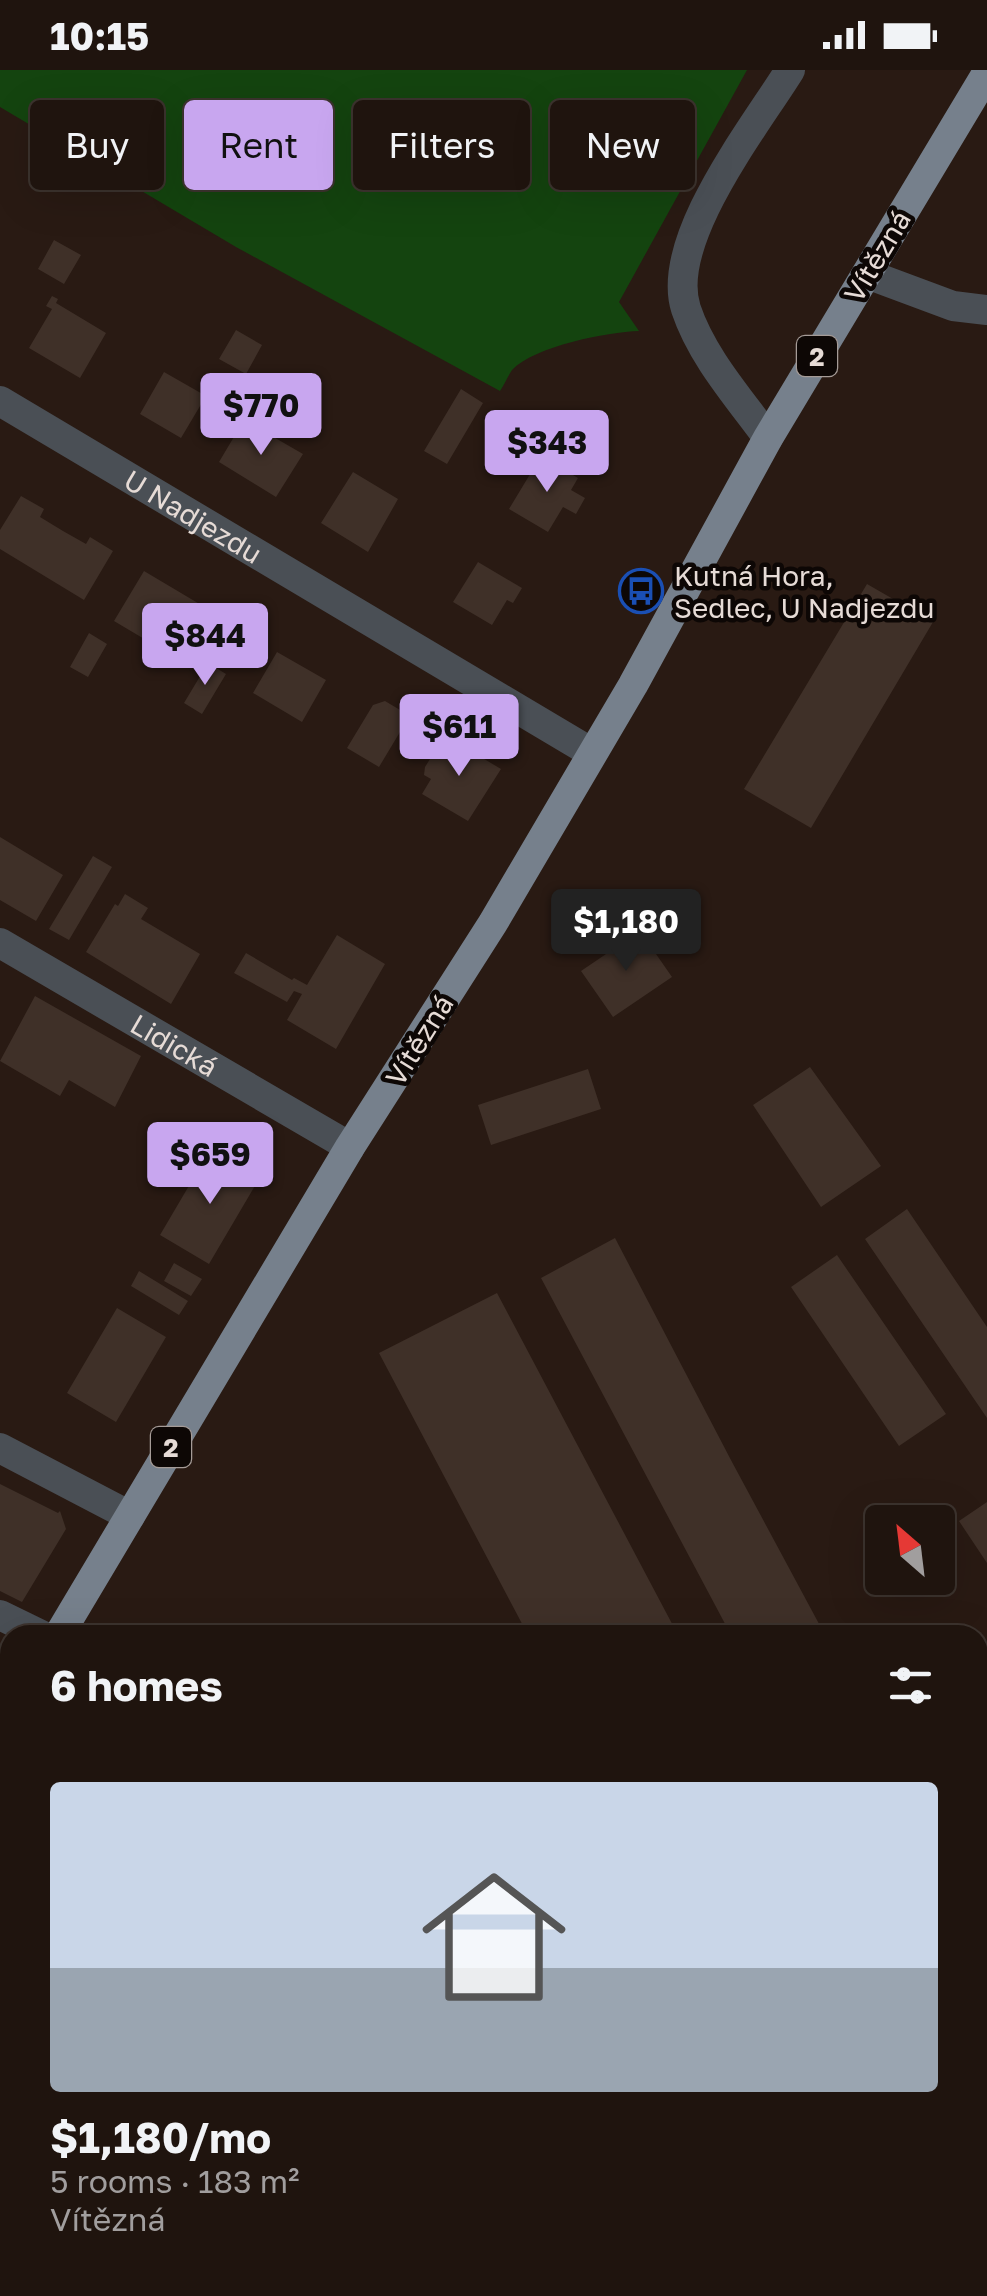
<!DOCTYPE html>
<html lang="en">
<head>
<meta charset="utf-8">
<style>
  :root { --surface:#1f140e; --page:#271d17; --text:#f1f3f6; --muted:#a19e9e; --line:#3c332e; --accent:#c8a6ef }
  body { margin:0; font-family:"Golos Text",sans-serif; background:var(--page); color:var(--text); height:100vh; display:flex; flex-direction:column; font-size:38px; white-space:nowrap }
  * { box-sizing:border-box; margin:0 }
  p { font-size:32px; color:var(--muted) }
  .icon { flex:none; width:55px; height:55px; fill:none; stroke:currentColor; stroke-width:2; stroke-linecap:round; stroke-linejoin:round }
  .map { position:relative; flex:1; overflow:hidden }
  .panel { position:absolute; left:0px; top:1555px; width:988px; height:672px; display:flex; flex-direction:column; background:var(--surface); border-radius:30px 30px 0 0; box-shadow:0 10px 40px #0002,0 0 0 2px var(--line) }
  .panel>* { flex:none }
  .top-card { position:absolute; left:30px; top:30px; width:928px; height:90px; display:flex; gap:20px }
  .needle { width:65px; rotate:332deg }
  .controls { position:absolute; left:865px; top:1435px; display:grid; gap:20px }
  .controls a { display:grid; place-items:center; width:90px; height:90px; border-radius:10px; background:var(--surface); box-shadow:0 10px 40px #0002,0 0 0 2px var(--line); font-size:50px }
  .price { position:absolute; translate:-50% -85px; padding:0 22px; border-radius:10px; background:var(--accent); color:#111; font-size:32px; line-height:65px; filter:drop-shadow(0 2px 5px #0008) }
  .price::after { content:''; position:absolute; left:50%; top:60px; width:30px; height:22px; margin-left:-15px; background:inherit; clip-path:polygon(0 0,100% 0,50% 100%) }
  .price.on { background:#222; color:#fff }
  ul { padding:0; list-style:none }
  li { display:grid; align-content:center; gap:20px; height:530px; padding:0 50px }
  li+li { border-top:2px solid var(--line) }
  li span { display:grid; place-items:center; height:310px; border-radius:10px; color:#555 }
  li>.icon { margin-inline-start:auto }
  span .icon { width:180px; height:180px; fill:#fffc; stroke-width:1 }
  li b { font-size:42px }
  h2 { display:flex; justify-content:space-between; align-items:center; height:120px; padding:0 50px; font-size:42px }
  .pill { padding:0 35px; border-radius:10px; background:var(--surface); box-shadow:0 10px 40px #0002,0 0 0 2px var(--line); font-size:35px; line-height:90px }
  .pill.on { background:var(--accent); color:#111 }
  .status { display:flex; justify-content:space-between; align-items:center; height:70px; padding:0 50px; background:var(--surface); direction:ltr }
  .status svg { height:28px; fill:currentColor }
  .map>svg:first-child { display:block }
</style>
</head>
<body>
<div class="status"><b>10:15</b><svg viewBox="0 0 49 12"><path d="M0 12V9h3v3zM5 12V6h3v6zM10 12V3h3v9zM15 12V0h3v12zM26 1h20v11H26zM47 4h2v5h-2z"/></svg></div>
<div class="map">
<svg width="987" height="2226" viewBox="0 0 987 2226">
  <rect width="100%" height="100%" fill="#291a13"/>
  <path fill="#14440f" d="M0,0H747L619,232L639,261C607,262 535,276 512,300C508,306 504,315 500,321L236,177L0,37Z"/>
  <path fill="#3f3028" d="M54,170L81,185L64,214L38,199Z
    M52,226L58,229L56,233L106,263L80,308L29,278L52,239L46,236Z
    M236,260L262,275L246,304L219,289Z
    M164,302L206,326L181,368L140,344Z
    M461,319L483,333L447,394L424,381Z
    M244,350L303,384L276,427L219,392Z
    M541,386L578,408L571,420L585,428L576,444L563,437L548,462L509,439Z
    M353,402L398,429L368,482L321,453Z
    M21,426L44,439L40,447L63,461L86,474L90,467L113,481L84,530L0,479V460Z
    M478,492L522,518L513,533L507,530L492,555L453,532Z
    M144,501L218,545L188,595L114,551Z
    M867,514L933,552L811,758L744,719Z
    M89,563L107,574L88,607L70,597Z
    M277,582L326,610L302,652L253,623Z
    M208,593L226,604L202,644L184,633Z
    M385,631L427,656L420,667L403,657L379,697L347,678L373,635Z
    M454,671L501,699L468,751L422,724L431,709L424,705L425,697L435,681L441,677L448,682Z
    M0,767L63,805L36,851L0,830Z
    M93,786L112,797L69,870L49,859Z
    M125,824L148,838L141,849L200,884L171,934L86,882L115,834L118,836Z
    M640,861L672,907L613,947L581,901Z
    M337,865L385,894L336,979L287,950L302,924L294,921L287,932L234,903L246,883L292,910L294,908L307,915Z
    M35,926L141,986L115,1037L69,1010L60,1026L0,991Z
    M810,997L881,1096L821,1137L753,1035Z
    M588,999L601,1039L491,1075L478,1035Z
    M210,1080L259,1109L209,1194L160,1165Z
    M907,1139L987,1257V1348L865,1169Z
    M615,1168L732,1392L825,1565H731L541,1208Z
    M837,1185L946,1344L899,1376L791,1217Z
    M174,1193L202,1209L191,1226L164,1211Z
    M139,1201L188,1231L179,1245L131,1216Z
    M497,1223L678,1565H528L379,1283Z
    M117,1238L166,1267L116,1352L67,1323Z
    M0,1414L58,1443L60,1441L66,1459L22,1532L0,1521Z
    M987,1432V1493L959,1451Z
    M982,1858L987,1869V2226H268L263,2218H978V1861Z"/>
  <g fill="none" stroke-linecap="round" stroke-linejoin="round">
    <g stroke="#4a4f55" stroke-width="30">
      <path d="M867,204L953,236L987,240"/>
      <path id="s1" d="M0,331L592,683"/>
      <path d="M768,368C739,328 702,287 686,239C664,171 754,58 790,0"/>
      <path id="s2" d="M0,873L350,1077"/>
      <path d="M0,1378L130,1446"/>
      <path d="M0,1545L41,1565"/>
    </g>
    <path stroke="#76808c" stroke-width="30" d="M59,1565L350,1077L493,853L633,615L768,368L987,3
      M0,1665L10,1648"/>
  </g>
  <defs>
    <symbol id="bus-ring" viewBox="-11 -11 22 22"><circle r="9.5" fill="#0d0705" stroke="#1a4fb4" stroke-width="1.5"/><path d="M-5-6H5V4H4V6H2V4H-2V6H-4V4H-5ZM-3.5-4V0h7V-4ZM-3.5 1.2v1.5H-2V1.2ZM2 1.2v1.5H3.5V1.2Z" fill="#1a4fb4"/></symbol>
  </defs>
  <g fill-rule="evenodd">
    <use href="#bus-ring" x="616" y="496" width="50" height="50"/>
  </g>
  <g text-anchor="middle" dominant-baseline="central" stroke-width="9" stroke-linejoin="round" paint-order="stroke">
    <g fill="#0d0705" stroke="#a59b97" stroke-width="2.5">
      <rect x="797" y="266" width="40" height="40" rx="8"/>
      <rect x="151" y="1357" width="40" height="40" rx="8"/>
    </g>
    <g font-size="25" font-weight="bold" fill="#e6dbd6">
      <text x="817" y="286">2</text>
      <text x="171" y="1377">2</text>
    </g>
    <g font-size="28" fill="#e6dbd6" stroke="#0d0705">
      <text transform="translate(877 186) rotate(-59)">Vítězná</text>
      <text stroke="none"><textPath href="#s1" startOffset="225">U Nadjezdu</textPath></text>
      <text transform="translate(419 970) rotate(-58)">Vítězná</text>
      <text stroke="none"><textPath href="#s2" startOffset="202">Lidická</textPath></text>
    </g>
    <g font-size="28" fill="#e6dbd6" stroke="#0d0705" text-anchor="start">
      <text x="674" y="505">Kutná Hora,<tspan x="674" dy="32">Sedlec, U Nadjezdu</tspan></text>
    </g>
  </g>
</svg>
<div class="controls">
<a><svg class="needle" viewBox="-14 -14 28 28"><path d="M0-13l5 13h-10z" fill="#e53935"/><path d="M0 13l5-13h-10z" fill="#a19e9e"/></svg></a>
</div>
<b class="price" style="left:261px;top:388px">$770</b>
<b class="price" style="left:547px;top:425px">$343</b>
<b class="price" style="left:205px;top:618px">$844</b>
<b class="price" style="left:459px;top:709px">$611</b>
<b class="price on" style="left:626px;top:904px">$1,180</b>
<b class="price" style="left:210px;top:1137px">$659</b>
<div class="top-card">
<a class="pill">Buy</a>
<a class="pill on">Rent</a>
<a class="pill">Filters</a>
<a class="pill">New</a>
</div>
<section class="panel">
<h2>6 homes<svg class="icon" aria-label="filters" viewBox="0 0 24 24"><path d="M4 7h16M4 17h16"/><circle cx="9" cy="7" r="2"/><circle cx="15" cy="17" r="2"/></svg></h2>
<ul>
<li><span style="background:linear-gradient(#c9d6e8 60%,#9aa5b1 0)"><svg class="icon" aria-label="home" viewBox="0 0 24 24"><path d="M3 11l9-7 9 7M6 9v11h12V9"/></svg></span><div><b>$1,180/mo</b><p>5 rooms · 183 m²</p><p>Vítězná</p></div></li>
</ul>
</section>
</div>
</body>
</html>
